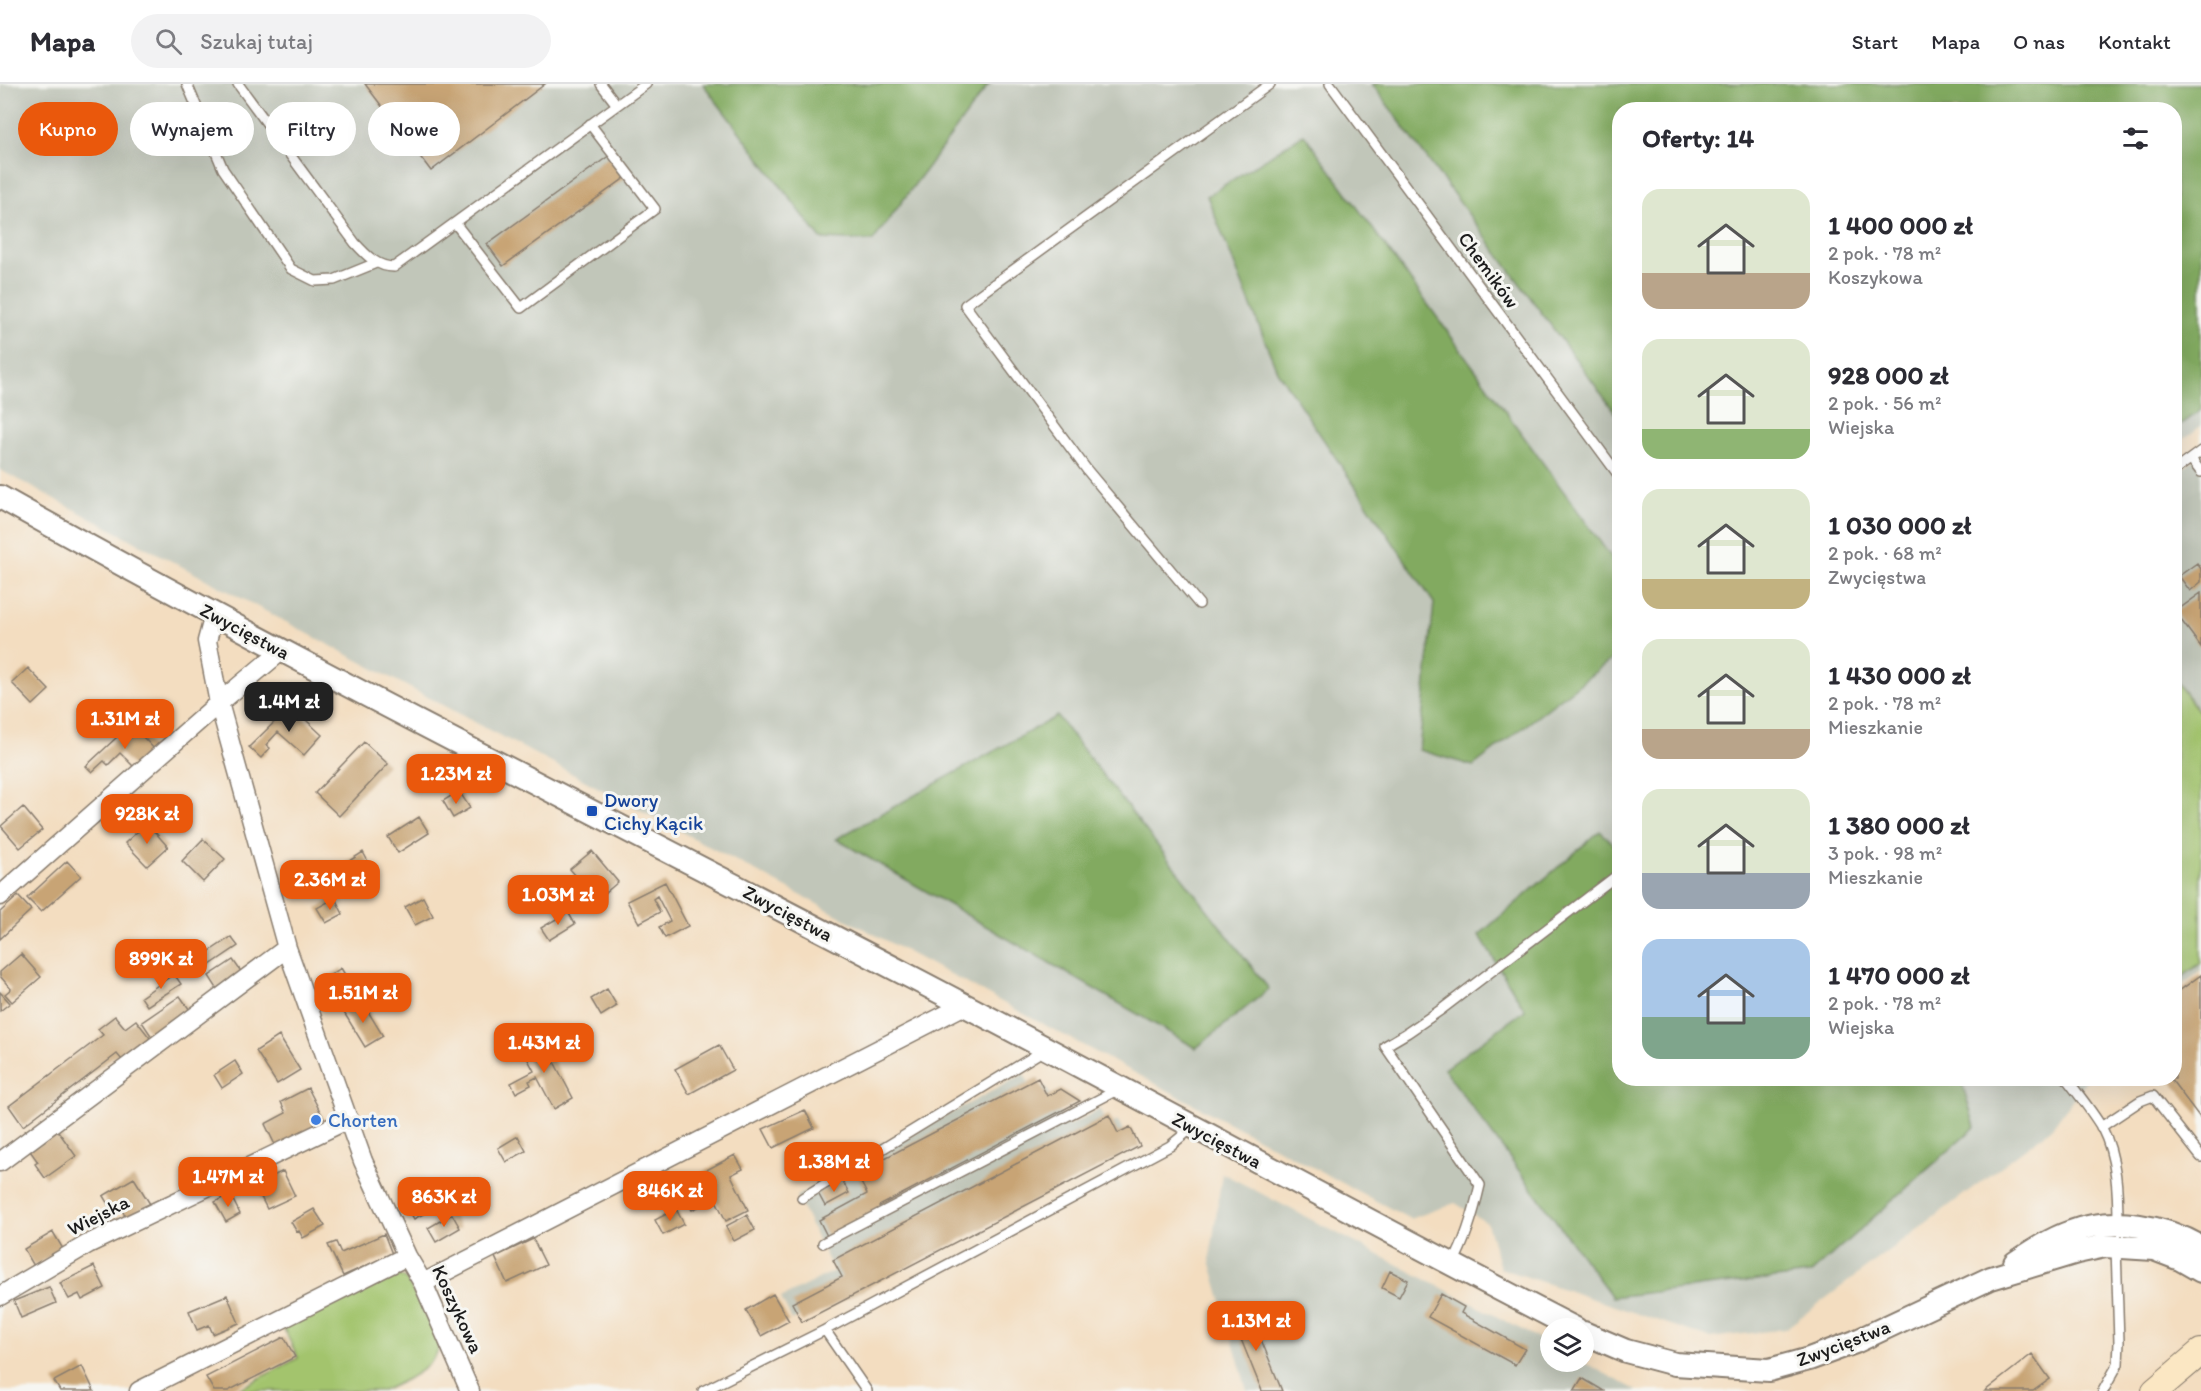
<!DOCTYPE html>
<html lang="pl">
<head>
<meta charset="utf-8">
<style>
  :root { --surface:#fff; --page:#f2f2f3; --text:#2b2b33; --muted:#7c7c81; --line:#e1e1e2; --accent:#ea580c }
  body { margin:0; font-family:Itim,sans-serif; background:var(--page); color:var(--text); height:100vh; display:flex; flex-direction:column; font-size:22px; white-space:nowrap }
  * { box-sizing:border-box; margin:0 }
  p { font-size:20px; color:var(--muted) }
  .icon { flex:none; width:33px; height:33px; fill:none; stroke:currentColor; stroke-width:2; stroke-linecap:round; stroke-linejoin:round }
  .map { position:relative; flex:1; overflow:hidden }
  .drawer { position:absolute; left:1612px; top:18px; width:570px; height:984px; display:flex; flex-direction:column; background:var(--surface); border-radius:24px; box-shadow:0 6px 24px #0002 }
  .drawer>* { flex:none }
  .banner { position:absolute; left:18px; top:18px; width:570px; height:54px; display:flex; gap:12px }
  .buttons { position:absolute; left:1540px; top:1234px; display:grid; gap:12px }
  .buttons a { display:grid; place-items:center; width:54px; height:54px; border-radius:50%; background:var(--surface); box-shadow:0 6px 24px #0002; font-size:30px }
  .price { position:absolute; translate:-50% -51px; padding:0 14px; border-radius:12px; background:var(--accent); color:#fff; font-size:20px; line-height:39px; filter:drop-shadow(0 2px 3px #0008) }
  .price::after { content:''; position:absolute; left:50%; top:36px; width:18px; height:14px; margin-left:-9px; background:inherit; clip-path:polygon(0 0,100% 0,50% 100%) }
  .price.current { background:#222; color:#fff }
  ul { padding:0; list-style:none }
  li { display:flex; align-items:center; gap:18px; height:150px; padding:0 30px }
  li span { display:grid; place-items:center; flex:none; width:168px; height:120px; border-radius:18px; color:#555 }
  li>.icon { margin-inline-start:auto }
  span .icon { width:72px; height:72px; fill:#fffc; stroke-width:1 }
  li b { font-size:26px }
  h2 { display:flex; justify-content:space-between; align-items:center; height:72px; padding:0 30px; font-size:26px }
  .chip { padding:0 21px; border-radius:27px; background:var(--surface); box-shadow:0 6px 24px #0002; font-size:21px; line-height:54px }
  .chip.current { background:var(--accent); color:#fff }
  header { display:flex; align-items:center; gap:36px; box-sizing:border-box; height:84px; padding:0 30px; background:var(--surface); border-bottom:2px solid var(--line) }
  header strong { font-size:28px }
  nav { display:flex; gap:33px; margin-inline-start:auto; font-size:21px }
  .search { width:420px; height:54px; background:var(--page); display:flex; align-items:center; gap:15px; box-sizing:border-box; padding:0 21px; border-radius:33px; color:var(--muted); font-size:22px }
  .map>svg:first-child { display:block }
</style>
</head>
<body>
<header>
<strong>Mapa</strong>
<div class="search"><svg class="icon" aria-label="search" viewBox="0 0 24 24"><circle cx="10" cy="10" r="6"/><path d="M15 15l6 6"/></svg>Szukaj tutaj</div>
<nav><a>Start</a><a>Mapa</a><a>O nas</a><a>Kontakt</a></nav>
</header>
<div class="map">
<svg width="2201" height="1307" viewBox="0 0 2201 1307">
  <rect width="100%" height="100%" fill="#f6f6f2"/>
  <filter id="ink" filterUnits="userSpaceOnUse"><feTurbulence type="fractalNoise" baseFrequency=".0167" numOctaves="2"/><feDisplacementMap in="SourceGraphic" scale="12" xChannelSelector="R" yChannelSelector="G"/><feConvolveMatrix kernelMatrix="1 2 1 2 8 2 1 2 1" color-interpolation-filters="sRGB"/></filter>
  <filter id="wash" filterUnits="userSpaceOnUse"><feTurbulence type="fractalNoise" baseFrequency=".008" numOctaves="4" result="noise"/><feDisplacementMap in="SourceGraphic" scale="24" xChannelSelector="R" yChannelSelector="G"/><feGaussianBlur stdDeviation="1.35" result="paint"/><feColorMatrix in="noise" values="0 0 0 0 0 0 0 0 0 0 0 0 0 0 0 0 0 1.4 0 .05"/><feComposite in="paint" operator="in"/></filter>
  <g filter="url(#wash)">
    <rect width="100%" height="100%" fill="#f3ddc0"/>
    <path fill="#c1c6b9" d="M0,0H2201V342L2175,361V26H1620V994L2087,995L2051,1045L1785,1245L1710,1254L1500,1184L1487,1139L1455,1119L1410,1135L0,386Z
      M2201,371V887L2175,906V390Z
      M1024,990L1034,1008L1045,1002L1068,1042L1100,1025L1109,1041L1118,1037L1130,1059L792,1236L781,1214L834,1187L796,1112Z
      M1222,1089L1551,1261V1278H1583L1638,1307H1247L1210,1176Z"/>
    <path fill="#a3c46d" stroke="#607044" stroke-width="1.5" d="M2175,596L2201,630V879L2175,898Z
      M397,1190L406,1195L439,1255C442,1282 404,1297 383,1307H235L298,1274L282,1241L387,1191Z"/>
    <path fill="#82aa60" stroke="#4f633e" stroke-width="1.5" d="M703,0H989L873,157L821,155Z
      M1372,0H2201V326L2175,345V26H1620V335Z
      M1304,50L1620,485V569L1473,682L1419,666L1434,519L1277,287L1207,112Z
      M1057,632L1269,905L1196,964L836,755Z
      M1600,747L1620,767V994L1961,995L1975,1043L1810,1190L1612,1213L1444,985L1525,926L1479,851Z"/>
    <g id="blocks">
      <path fill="#c8a475" d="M365,0H545L431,87Z
        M610,71L626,93L503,182L487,160Z
        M2197,479L2201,485V498L2190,507L2179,492Z
        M2201,509V563L2175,528Z
        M28,584L49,606L33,621L12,599Z
        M291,622L322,651L304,671L278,648L266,661L270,664L261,674L249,663Z
        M131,640L156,667L136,685L120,669L108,681L104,677L92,688L86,682Z
        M364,658L388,680L339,732L315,709Z
        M459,707L470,724L453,734L443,717Z
        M23,723L42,746L20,764L1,742Z
        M419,733L429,749L398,769L388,753Z
        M147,739L168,763L147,782L125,759Z
        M203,755L225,775L203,798L182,777Z
        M592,767L618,798L597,816L570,785Z
        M363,768L372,785L356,795L346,779Z
        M67,777L81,792L41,828L27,814Z
        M665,798L688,842L665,854L659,843L670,837L657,812L653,815L660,828L639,839L627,817Z
        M18,812L31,826L0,855V828Z
        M423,813L433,832L415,841L405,823Z
        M335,814L343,830L326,839L317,824Z
        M568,828L575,840L549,856L541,844Z
        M231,853L238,862L204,885L198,875Z
        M21,870L41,893L12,918L5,910L11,905L0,892V888Z
        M233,876L242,889L218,906L209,892Z
        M341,884L351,901L336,911L326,894Z
        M174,890L181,900L147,922L141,913Z
        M2201,891V1035L2170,994H2175V910Z
        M607,905L617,922L601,932L591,915Z
        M0,908L10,919L0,927Z
        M180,912L192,929L154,956L142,938Z
        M361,916L383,952L365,963L343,927Z
        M115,932L125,944L136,936L150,954L122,976L117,970L23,1042L9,1022L103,951L98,945Z
        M279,952L300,986L277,1000L256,967Z
        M541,953L573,1014L554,1025L537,993L529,997L531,1001L516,1009L511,999L534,987L522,964Z
        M719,961L733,986L689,1010L675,985Z
        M235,977L243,990L222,1004L214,991Z
        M1038,994L1047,1012L1061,1005L1080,1017L879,1122L881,1126L828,1154L819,1136L867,1110L856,1089Z
        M308,1004L327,1041L278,1067L265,1040L286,1029L281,1018Z
        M805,1026L814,1044L773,1064L763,1045Z
        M1109,1031L1118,1049L1130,1043L1140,1062L802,1238L792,1219L842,1193L833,1176Z
        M58,1047L76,1072L45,1094L35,1080L38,1078L28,1064L35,1059L37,1062Z
        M518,1052L526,1067L506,1078L498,1064Z
        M735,1071L743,1085L731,1091L748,1126L726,1137L711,1106L700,1112L704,1120L692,1126L678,1101Z
        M283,1087L295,1112L267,1125L255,1101Z
        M134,1094L150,1120L126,1134L122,1126L114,1130L103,1112Z
        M842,1096L849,1109L825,1122L818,1109Z
        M449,1102L455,1113L414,1135L409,1126Z
        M230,1110L240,1130L226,1138L215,1118Z
        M314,1125L325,1142L303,1154L299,1147L297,1148L291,1138Z
        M676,1125L684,1140L663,1151L655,1136Z
        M452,1130L460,1144L436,1158L428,1144Z
        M747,1131L755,1146L734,1157L726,1142Z
        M53,1148L63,1165L34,1182L24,1165Z
        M384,1150L392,1170L343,1192L328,1161L336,1158L341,1169Z
        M533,1155L546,1181L507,1199L495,1173Z
        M94,1182L105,1204L82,1216L79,1210L69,1215L60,1199Z
        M1390,1187L1408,1196L1399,1213L1382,1204Z
        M49,1203L56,1219L21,1234L14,1217Z
        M773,1210L789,1237L761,1252L746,1226Z
        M1441,1210L1464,1223L1461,1229L1525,1265L1515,1281L1428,1233Z
        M227,1211L239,1239L213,1250L209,1241L197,1246L189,1227Z
        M1249,1226L1282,1307H1262L1232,1233Z
        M284,1253L295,1273L228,1307H214L206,1293Z
        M2032,1270L2050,1295L2033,1307H1985Z
        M82,1282L94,1307H60L54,1297Z
        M1582,1294L1604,1307H1574Z"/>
    </g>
  </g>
  <g filter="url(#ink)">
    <use href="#blocks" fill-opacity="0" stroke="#887c6e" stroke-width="1.5"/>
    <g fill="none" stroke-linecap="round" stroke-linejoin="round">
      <defs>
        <path id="service" d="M187,0L223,85L291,185L315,197L334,196L376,179
          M238,0L355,159C366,171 377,183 394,183L646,0
          M601,0L617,21
          M1330,0L1620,393
          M455,139L521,224L655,125L590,40
          M2191,375L2201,388
          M2175,386L2201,367
          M1199,520L1087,386L965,221L1270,0
          M2066,994C2078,1010 2092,1027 2102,1044C2117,1073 2118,1108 2118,1140
          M2101,1043L2140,1017L2153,1012L2201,1073
          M802,1114L1046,965
          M823,1159L1119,1005
          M1453,1179C1466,1156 1474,1127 1480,1101L1385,962L1407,949L1442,925L1620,789
          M825,1246L867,1307
          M703,1307L825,1246L1170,1062L1193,1043
          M2103,1307L2118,1280L2119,1258L2116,1163"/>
        <path id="minor" d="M214,531L207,557L219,619L287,864L363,1077L407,1172L423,1199L470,1307
          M0,812L219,619L281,567
          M0,1078L287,864
          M423,1199L965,921
          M0,1212L88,1160L349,1035
          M139,1307L407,1172"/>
        <path id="tertiary" d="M0,413C299,581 607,734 911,893C1133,1009 1353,1130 1576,1245
          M2015,1179C2033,1167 2051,1155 2071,1148C2113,1132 2164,1142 2201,1163
          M1584,1249L1626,1267L1675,1280L1769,1286L1809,1275L1855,1258L1991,1194L2077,1168L2105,1162L2154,1165L2180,1175L2201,1187"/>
        <path id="secondary" d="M2155,1307L2201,1268"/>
      </defs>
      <use href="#service" stroke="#887c6e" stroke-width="12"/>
      <use href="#minor" stroke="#887c6e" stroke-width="21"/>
      <use href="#tertiary" stroke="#887c6e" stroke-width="26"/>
      <use href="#secondary" stroke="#887c6e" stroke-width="28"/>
      <use href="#service" stroke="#fff" stroke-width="9"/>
      <use href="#minor" stroke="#fff" stroke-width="18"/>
      <use href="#tertiary" stroke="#fff" stroke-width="22"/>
      <use href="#secondary" stroke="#fbe7c3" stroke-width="26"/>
    </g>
  </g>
  <rect fill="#1a4fb4" stroke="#f6f6f2" stroke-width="2" x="586" y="721" width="12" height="12" rx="3"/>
  <circle fill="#3f7fe0" stroke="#f6f6f2" stroke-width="2" cx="316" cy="1036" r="6"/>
  <g text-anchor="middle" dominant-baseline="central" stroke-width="6" stroke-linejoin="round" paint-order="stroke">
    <g font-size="20" fill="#1c1c1c" stroke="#f6f6f2">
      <text transform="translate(1489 186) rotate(54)">Chemików</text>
      <text transform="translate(245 547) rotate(28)">Zwycięstwa</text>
      <text transform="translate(788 829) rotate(28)">Zwycięstwa</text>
      <text transform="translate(1217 1056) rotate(28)">Zwycięstwa</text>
      <text transform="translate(98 1131) rotate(-27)">Wiejska</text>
      <text transform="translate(458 1225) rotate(65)">Koszykowa</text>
      <text transform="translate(1843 1259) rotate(-21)">Zwycięstwa</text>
    </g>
    <g font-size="20" fill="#164399" stroke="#f6f6f2" text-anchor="start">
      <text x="604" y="716">Dwory<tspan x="604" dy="23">Cichy Kącik</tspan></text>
    </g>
    <g font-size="20" fill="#366cbe" stroke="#f6f6f2" text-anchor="start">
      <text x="328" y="1036">Chorten</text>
    </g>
  </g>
</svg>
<div class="buttons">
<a><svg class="icon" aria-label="layers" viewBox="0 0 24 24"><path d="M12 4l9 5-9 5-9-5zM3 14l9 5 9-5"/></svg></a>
</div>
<b class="price current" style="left:289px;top:649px">1.4M zł</b>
<b class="price" style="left:125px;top:666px">1.31M zł</b>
<b class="price" style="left:456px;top:721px">1.23M zł</b>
<b class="price" style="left:147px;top:761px">928K zł</b>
<b class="price" style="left:330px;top:827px">2.36M zł</b>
<b class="price" style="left:558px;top:842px">1.03M zł</b>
<b class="price" style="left:161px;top:906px">899K zł</b>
<b class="price" style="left:363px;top:940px">1.51M zł</b>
<b class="price" style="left:544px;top:990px">1.43M zł</b>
<b class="price" style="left:834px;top:1109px">1.38M zł</b>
<b class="price" style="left:228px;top:1124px">1.47M zł</b>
<b class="price" style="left:670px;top:1138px">846K zł</b>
<b class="price" style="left:444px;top:1144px">863K zł</b>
<b class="price" style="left:1256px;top:1268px">1.13M zł</b>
<div class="banner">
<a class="chip current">Kupno</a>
<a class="chip">Wynajem</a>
<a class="chip">Filtry</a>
<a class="chip">Nowe</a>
</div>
<section class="drawer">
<h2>Oferty: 14<svg class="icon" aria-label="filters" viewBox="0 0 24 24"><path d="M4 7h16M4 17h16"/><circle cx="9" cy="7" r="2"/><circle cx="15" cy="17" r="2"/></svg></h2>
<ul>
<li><span style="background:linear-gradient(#dfe7d0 70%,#b9a48a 0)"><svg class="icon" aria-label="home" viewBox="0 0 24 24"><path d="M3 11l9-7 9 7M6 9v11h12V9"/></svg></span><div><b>1 400 000 zł</b><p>2 pok. · 78 m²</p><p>Koszykowa</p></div></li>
<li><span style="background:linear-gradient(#dfe7d0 75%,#8fb573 0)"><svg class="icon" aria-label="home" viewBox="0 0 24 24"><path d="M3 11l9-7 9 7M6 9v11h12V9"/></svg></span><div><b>928 000 zł</b><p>2 pok. · 56 m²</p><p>Wiejska</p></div></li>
<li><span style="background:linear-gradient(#dfe7d0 75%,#c2b280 0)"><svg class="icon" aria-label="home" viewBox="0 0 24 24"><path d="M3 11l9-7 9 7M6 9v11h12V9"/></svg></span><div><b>1 030 000 zł</b><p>2 pok. · 68 m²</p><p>Zwycięstwa</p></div></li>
<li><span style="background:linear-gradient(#dfe7d0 75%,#b9a48a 0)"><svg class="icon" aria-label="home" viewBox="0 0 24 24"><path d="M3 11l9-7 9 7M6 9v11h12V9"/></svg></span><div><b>1 430 000 zł</b><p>2 pok. · 78 m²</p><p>Mieszkanie</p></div></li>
<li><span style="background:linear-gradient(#dfe7d0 70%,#9aa5b1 0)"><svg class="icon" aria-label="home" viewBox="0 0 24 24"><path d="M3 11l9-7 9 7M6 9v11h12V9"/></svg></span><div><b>1 380 000 zł</b><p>3 pok. · 98 m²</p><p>Mieszkanie</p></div></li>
<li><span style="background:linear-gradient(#a9c7e8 65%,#7fa58c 0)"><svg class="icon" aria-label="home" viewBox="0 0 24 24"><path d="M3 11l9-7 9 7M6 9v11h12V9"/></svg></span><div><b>1 470 000 zł</b><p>2 pok. · 78 m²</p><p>Wiejska</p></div></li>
</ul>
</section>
</div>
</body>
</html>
